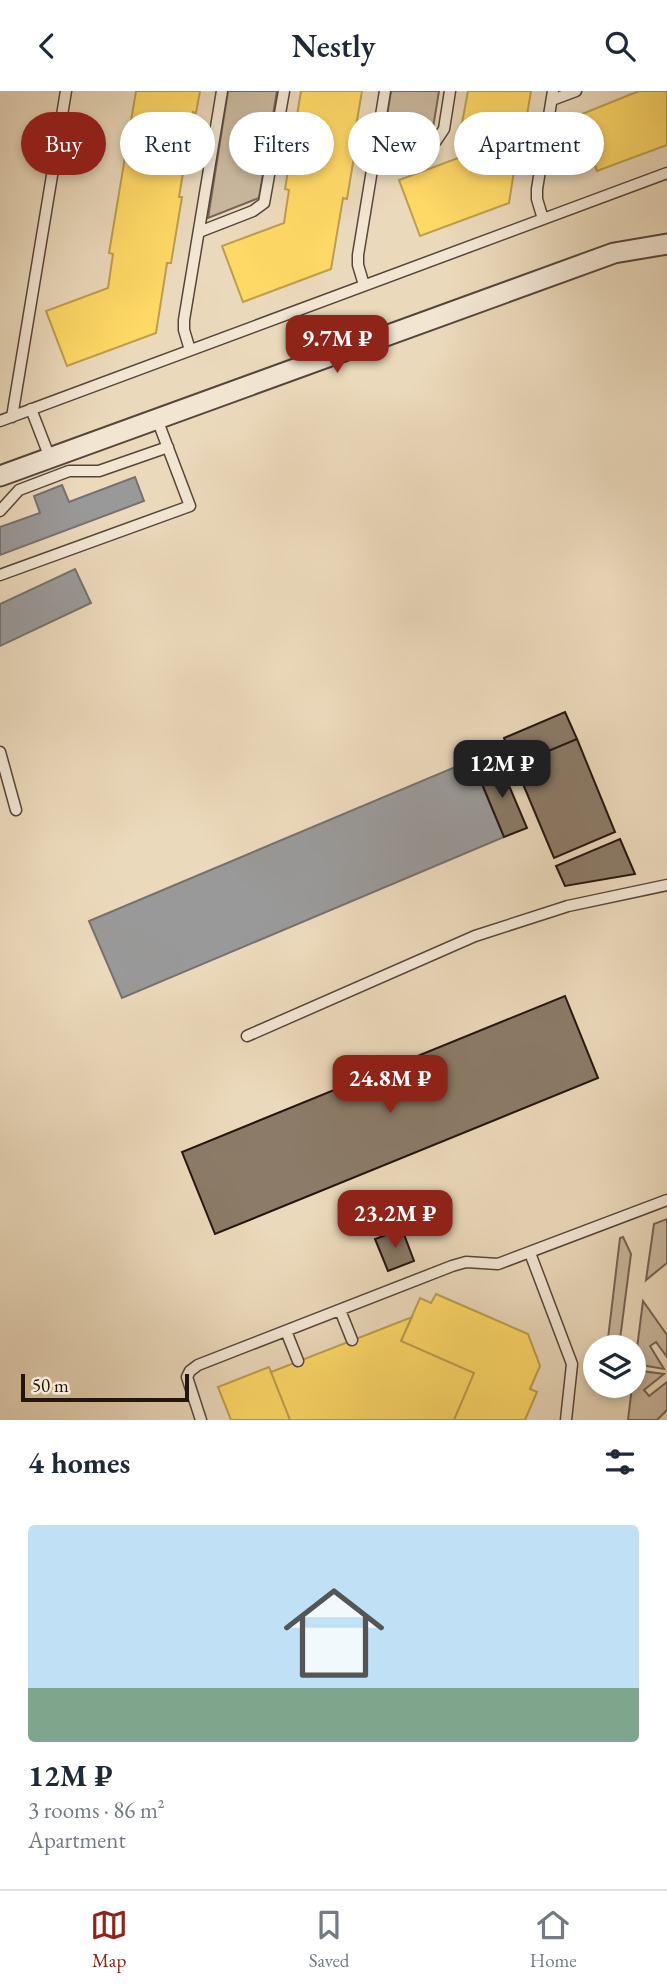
<!DOCTYPE html>
<html lang="en">
<head>
<meta charset="utf-8">
<style>
  :root { --surface:#fff; --page:#f2f2f3; --text:#1f2937; --muted:#747a83; --line:#e0e1e3; --accent:#8f2418 }
  body { margin:0; font-family:"EB Garamond",serif; background:var(--page); color:var(--text); height:100vh; display:flex; flex-direction:column; font-size:26px; white-space:nowrap }
  * { box-sizing:border-box; margin:0 }
  p { font-size:23px; color:var(--muted) }
  .icon { flex:none; width:38px; height:38px; fill:none; stroke:currentColor; stroke-width:2; stroke-linecap:round; stroke-linejoin:round }
  .map { position:relative; height:1329px; overflow:hidden }
  .sheet { display:flex; flex-direction:column; background:var(--surface); flex:1 }
  .sheet>* { flex:none }
  .top-card { position:absolute; left:21px; top:21px; width:626px; height:63px; display:flex; gap:14px }
  .buttons { position:absolute; left:583px; top:1244px; display:grid; gap:14px }
  .buttons a { display:grid; place-items:center; width:63px; height:63px; border-radius:50%; background:var(--surface); box-shadow:0 4px 10px #0003; font-size:35px }
  .scale { position:absolute; left:21px; bottom:18px; width:168px; box-sizing:border-box; padding-left:7px; border:4px solid #24150f; border-top:0; font-size:19px; line-height:24px; white-space:nowrap; color:#24150f; -webkit-text-stroke:5px #f2e6d3; paint-order:stroke }
  .price { position:absolute; translate:-50% -60px; padding:0 16px; border-radius:14px; background:var(--accent); color:#fff; font-size:23px; line-height:46px; filter:drop-shadow(0 2px 4px #0008) }
  .price::after { content:''; position:absolute; left:50%; top:42px; width:21px; height:16px; margin-left:-10px; background:inherit; clip-path:polygon(0 0,100% 0,50% 100%) }
  .price.current { background:#222; color:#fff }
  ul { padding:0; list-style:none }
  li { display:grid; align-content:center; gap:14px; height:371px; padding:0 28px }
  li span { display:grid; place-items:center; height:217px; border-radius:7px; color:#555 }
  li>.icon { margin-inline-start:auto }
  span .icon { width:126px; height:126px; fill:#fffc; stroke-width:1 }
  li b { font-size:30px }
  h2 { display:flex; justify-content:space-between; align-items:center; height:84px; padding:0 28px; font-size:30px }
  .chip { padding:0 24px; border-radius:32px; background:var(--surface); box-shadow:0 4px 10px #0003; font-size:24px; line-height:63px }
  .chip.current { background:var(--accent); color:#fff }
  header { display:flex; justify-content:space-between; align-items:center; height:91px; padding:0 28px; background:var(--surface); font-size:32px; font-weight:600 }
  .tabs { display:flex; justify-content:space-around; align-items:center; height:98px; border-top:2px solid var(--line); background:var(--surface); font-size:19px; color:var(--muted) }
  .tabs a { display:grid; justify-items:center; gap:4px }
  .tabs .current { color:var(--accent) }
  .map>svg:first-child { display:block }
</style>
</head>
<body>
<header><svg class="icon" aria-label="back" viewBox="0 0 24 24"><path d="M15 5l-7 7 7 7"/></svg>Nestly<svg class="icon" aria-label="search" viewBox="0 0 24 24"><circle cx="10" cy="10" r="6"/><path d="M15 15l6 6"/></svg></header>
<div class="map">
<svg width="667" height="1329" viewBox="0 0 667 1329">
  <rect width="100%" height="100%" fill="#ebd9bb"/>
  <filter id="stains"><feTurbulence type="fractalNoise" baseFrequency=".00286" numOctaves="4"/><feColorMatrix values="0 0 0 0 .2 0 0 0 0 .09 0 0 0 0 .02 0 0 0 .5 -.17"/></filter>
  <radialGradient id="worn" r=".72"><stop offset=".6" stop-color="#630" stop-opacity="0"/><stop offset="1" stop-color="#630" stop-opacity=".3"/></radialGradient>
  <path fill="#c9b89e" stroke="#766656" stroke-width="2" d="M228,0H277L259,107L208,127Z
    M391,0H439L433,37L382,56Z
    M667,1128V1172L646,1189L654,1133Z
    M623,1146L631,1163L619,1256H607L620,1147Z
    M643,1210L667,1244V1266L656,1251L650,1255L664,1278L635,1273Z
    M634,1279L664,1283L644,1299L649,1305L667,1291V1319L657,1329H628Z"/>
  <path fill="#ffd966" stroke="#bd9e4c" stroke-width="2" d="M136,0H200L196,22L193,21L179,106H182L171,172H167L156,242L67,275L46,220L108,197L113,163L109,162Z
    M301,0H362L355,41L358,42L347,108L343,107L331,178L243,211L222,155L284,132L289,99L285,98Z
    M468,0H531L524,42H520L509,112L420,145L399,89L461,66L466,33L462,32Z
    M639,0H667V54L597,80L577,25Z
    M436,1203L528,1243L540,1275L530,1298L537,1301L525,1329H454L474,1282L401,1250L420,1207L431,1212Z
    M412,1226L401,1250L474,1282L454,1329H290L271,1281Z
    M269,1276L290,1329H231L218,1296Z"/>
  <path fill="#999" stroke="#767170" stroke-width="2" d="M135,386L144,410L0,464V436L40,422L34,405L62,394L69,411Z
    M75,478L91,512L0,555V513Z
    M472,669L504,746L122,907L89,830Z"/>
  <path fill="#8b7b68" stroke="#24150f" stroke-width="2" d="M565,621L577,648L515,674L504,647Z
    M577,648L615,741L554,767L515,674Z
    M499,671L527,737L504,746L477,681Z
    M620,748L635,783L565,795L556,775Z
    M565,905L598,987L215,1143L182,1061Z
    M402,1138L414,1170L388,1180L375,1148Z"/>
  <g fill="none" stroke-linecap="round" stroke-linejoin="round">
    <defs>
      <path id="lane" d="M552,9L576,0
        M373,76L436,50L444,38L450,0
        M543,128L537,108V98L553,0
        M199,141L253,120L264,112L284,0
        M364,194L358,174V164L385,0
        M190,259L184,239V229L222,0
        M31,318L50,367
        M12,326L66,0
        M0,330L667,82
        M0,420L19,399L69,380H99L168,356
        M0,484L190,415L157,328
        M0,661L16,719
        M247,945L475,845L568,815L667,794
        M530,1162L572,1273L566,1329
        M340,1219L352,1249
        M286,1240L298,1270
        M201,1329L187,1286L190,1280L198,1274L452,1175L466,1171L498,1173L667,1109"/>
      <path id="street" d="M0,385L614,162L667,153"/>
    </defs>
    <use href="#lane" stroke="#56463a" stroke-width="13"/>
    <use href="#street" stroke="#56463a" stroke-width="23"/>
    <use href="#lane" stroke="#f2e6d3" stroke-width="10"/>
    <use href="#street" stroke="#f2e6d3" stroke-width="19"/>
  </g>
  <rect width="100%" height="100%" filter="url(#stains)"/>
  <rect width="100%" height="100%" fill="url(#worn)"/>
</svg>
<div class="buttons">
<a><svg class="icon" aria-label="layers" viewBox="0 0 24 24"><path d="M12 4l9 5-9 5-9-5zM3 14l9 5 9-5"/></svg></a>
</div>
<div class="scale">50 m</div>
<b class="price" style="left:337px;top:284px">9.7M ₽</b>
<b class="price current" style="left:502px;top:709px">12M ₽</b>
<b class="price" style="left:390px;top:1024px">24.8M ₽</b>
<b class="price" style="left:395px;top:1159px">23.2M ₽</b>
<div class="top-card">
<a class="chip current">Buy</a>
<a class="chip">Rent</a>
<a class="chip">Filters</a>
<a class="chip">New</a>
<a class="chip">Apartment</a>
</div>
</div>
<section class="sheet">
<h2>4 homes<svg class="icon" aria-label="filters" viewBox="0 0 24 24"><path d="M4 7h16M4 17h16"/><circle cx="9" cy="7" r="2"/><circle cx="15" cy="17" r="2"/></svg></h2>
<ul>
<li><span style="background:linear-gradient(#bfe0f5 75%,#7fa58c 0)"><svg class="icon" aria-label="home" viewBox="0 0 24 24"><path d="M3 11l9-7 9 7M6 9v11h12V9"/></svg></span><div><b>12M ₽</b><p>3 rooms · 86 m²</p><p>Apartment</p></div></li>
</ul>
</section>
<nav class="tabs">
<a class="current"><svg class="icon" aria-label="map" viewBox="0 0 24 24"><path d="M3 6l6-2 6 2 6-2v14l-6 2-6-2-6 2zM9 4v14M15 6v14"/></svg>Map</a>
<a><svg class="icon" aria-label="saved" viewBox="0 0 24 24"><path d="M7 4h10v16l-5-4-5 4z"/></svg>Saved</a>
<a><svg class="icon" aria-label="home" viewBox="0 0 24 24"><path d="M3 11l9-7 9 7M6 9v11h12V9"/></svg>Home</a>
</nav>
</body>
</html>
